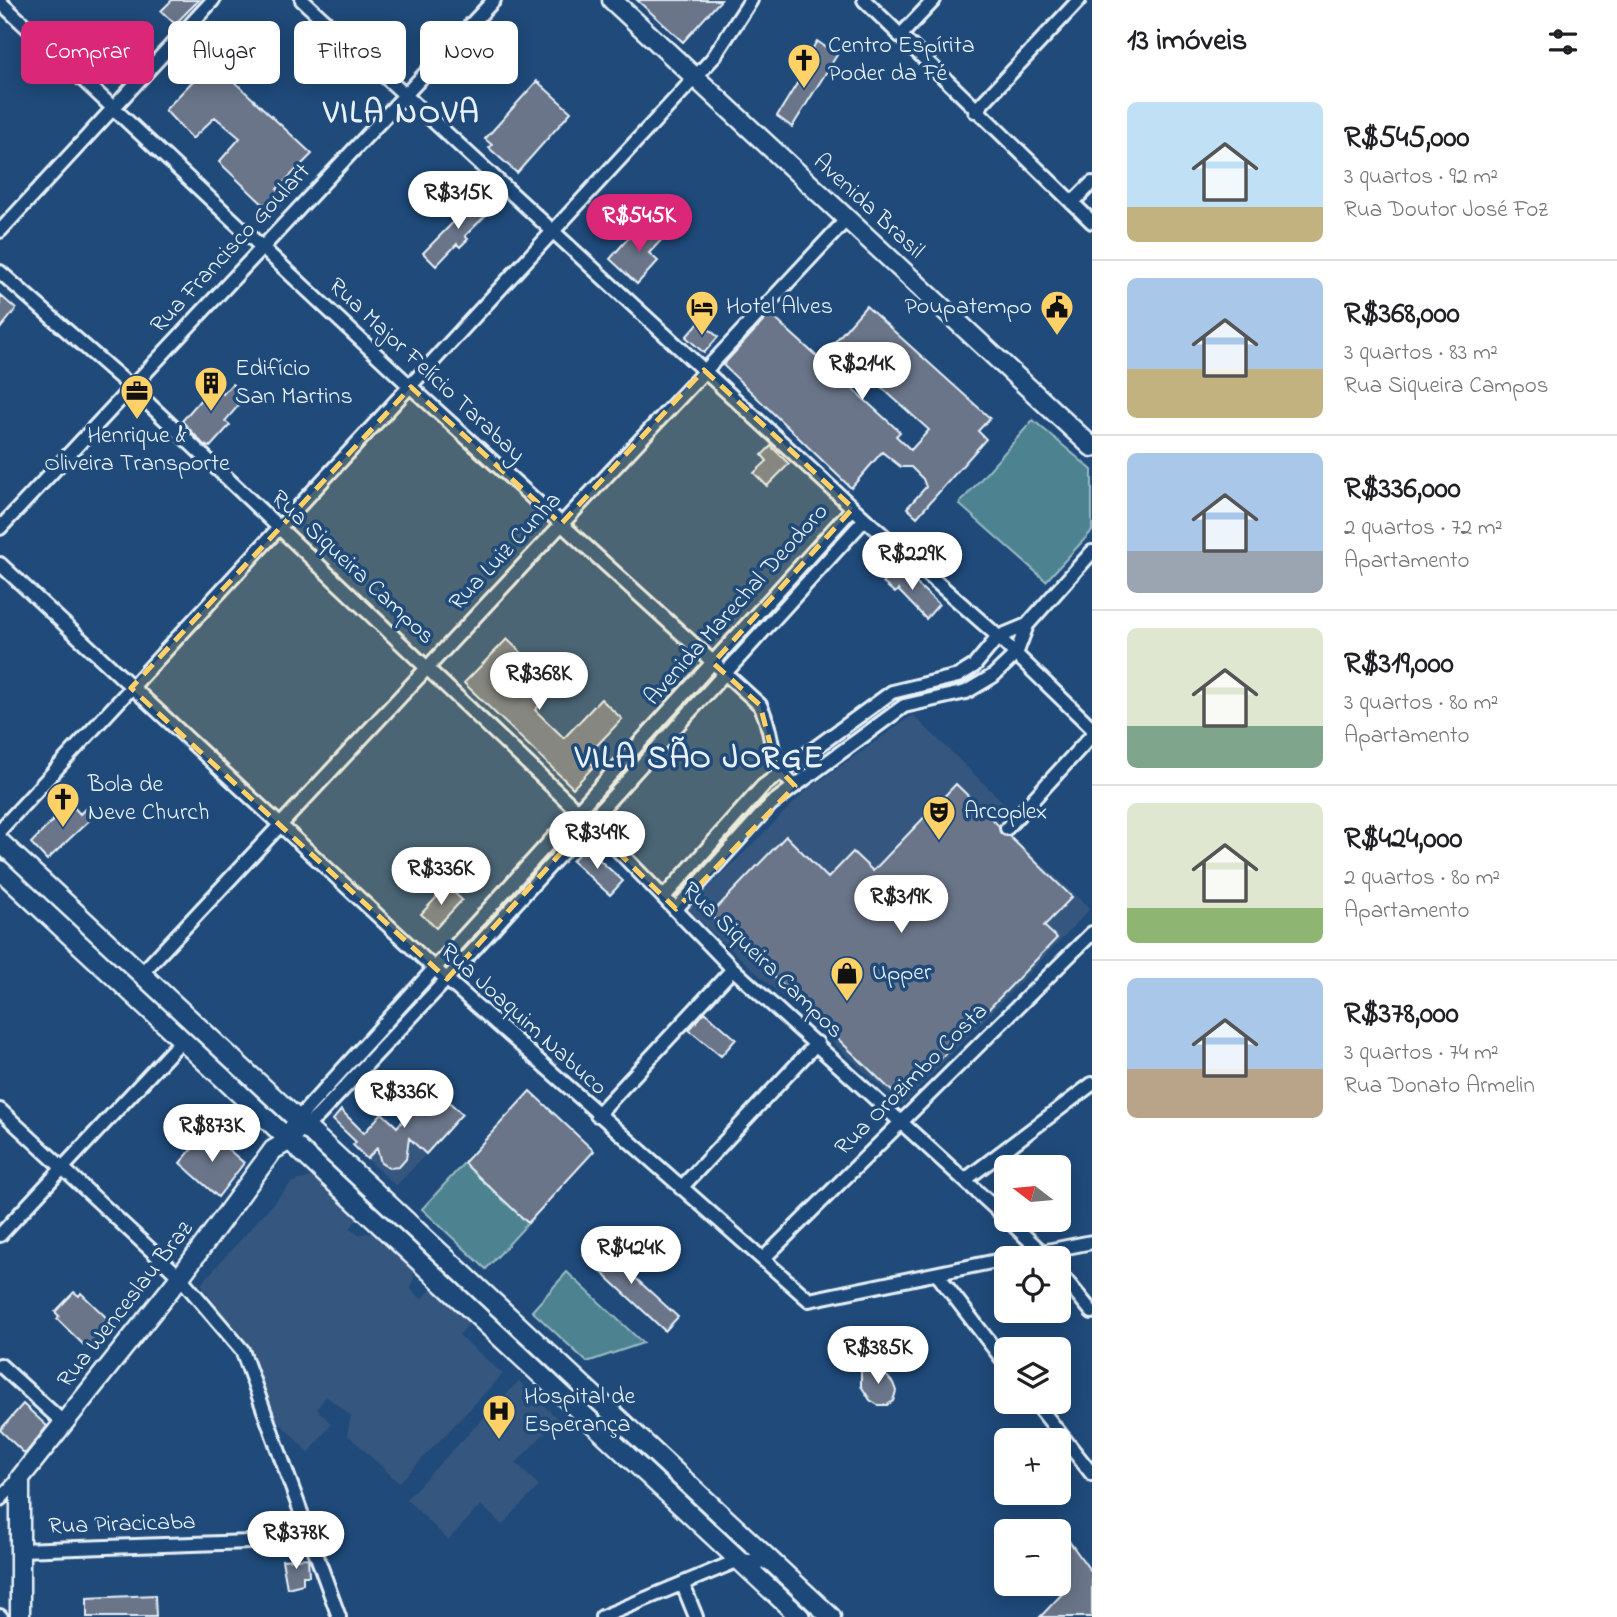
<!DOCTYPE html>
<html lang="pt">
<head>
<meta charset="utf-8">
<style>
  :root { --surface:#fff; --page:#f2f2f2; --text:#202124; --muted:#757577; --line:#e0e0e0; --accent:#db2777 }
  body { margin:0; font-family:"Indie Flower",sans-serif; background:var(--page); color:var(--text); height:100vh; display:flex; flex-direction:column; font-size:26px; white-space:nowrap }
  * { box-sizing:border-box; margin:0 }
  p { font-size:23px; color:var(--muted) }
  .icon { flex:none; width:38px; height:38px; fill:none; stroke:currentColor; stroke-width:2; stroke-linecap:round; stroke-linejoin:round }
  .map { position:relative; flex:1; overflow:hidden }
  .sheet { display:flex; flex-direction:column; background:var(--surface); width:525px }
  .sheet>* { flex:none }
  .guide { position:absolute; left:21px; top:21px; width:665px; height:63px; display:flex; gap:14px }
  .needle { width:46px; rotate:286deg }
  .controls { position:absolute; left:994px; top:1155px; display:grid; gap:14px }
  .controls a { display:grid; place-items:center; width:77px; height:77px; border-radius:10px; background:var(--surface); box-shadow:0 4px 18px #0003; font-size:35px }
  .price { position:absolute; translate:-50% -60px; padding:0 16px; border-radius:24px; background:#fff; color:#222; font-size:23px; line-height:46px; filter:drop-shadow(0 2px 4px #0008) }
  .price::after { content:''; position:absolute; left:50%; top:42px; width:21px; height:16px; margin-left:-10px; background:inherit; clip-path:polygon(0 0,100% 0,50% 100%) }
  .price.selected { background:var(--accent); color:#fff }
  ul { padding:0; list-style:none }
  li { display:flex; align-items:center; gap:21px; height:175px; padding:0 35px }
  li+li { border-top:2px solid var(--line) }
  li span { display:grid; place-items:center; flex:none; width:196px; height:140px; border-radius:10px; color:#555 }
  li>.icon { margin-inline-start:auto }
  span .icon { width:84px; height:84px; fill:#fffc; stroke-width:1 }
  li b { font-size:30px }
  h2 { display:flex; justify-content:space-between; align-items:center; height:84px; padding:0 35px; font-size:30px }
  .tag { padding:0 24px; border-radius:10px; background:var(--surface); box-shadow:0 4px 18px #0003; font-size:24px; line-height:63px }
  .tag.selected { background:var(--accent); color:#fff }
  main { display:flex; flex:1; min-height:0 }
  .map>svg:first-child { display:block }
</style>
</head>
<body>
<main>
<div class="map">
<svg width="1092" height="1617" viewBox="0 0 1092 1617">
  <rect width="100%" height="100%" fill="#1f4a7a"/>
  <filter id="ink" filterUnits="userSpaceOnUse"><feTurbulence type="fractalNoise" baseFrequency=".0143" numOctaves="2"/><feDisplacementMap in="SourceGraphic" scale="14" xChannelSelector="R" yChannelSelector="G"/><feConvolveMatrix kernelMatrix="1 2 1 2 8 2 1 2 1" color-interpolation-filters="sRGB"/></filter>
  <g filter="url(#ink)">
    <path fill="#36577e" d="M913,715L1006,805L994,819L1090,909L902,1106L687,909L807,790Z
      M397,1127L426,1154L396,1186L367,1159Z
      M315,1176L359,1218L350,1228L358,1234L372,1233L412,1268L414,1277L411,1289L415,1294L422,1299L432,1288L471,1322L459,1335L503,1374L399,1483L347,1434L351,1416L326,1396L317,1409L331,1424L309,1453L272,1415L255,1360L201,1284L292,1182Z
      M519,1381L558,1419L516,1463L539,1486L502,1525L481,1505L448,1540L406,1499Z"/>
    <path fill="#4e8391" stroke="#9bbac4" stroke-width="2" d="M1033,420L1092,470V531L1046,581L959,504Z
      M464,1163L528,1223L486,1269L422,1209Z
      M567,1272L643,1343L587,1362L532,1311Z"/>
    <path fill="#6a7589" stroke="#e8f1f8" stroke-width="2" d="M172,0H199L175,24L161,11Z
      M637,0H721L683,42Z
      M817,41L837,55L792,127L777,116L809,64L805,61Z
      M212,61L312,154L277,189L286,198L272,213L219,162L240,138L215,117L192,139L165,110Z
      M537,81L571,112L517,173L489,148L492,145L485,139Z
      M480,195L493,208L465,236L468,239L460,247L457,244L436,266L423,253Z
      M657,222L668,233L649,253L658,261L637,284L610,259L630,236L638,243Z
      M0,295L16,309L0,329Z
      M866,306L990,418L978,431L986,439L917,517L907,508L926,487L923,479L911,467H901L882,452L851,488L723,365L770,314L900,432L896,436L911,450L929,430L833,344Z
      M700,321L718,337L704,353L686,337Z
      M232,384L242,392L234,401L239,405L225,421L230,425L210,447L204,445L182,421L202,398L207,403L219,390L223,394Z
      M771,446L789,464L767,486L754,473L767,461L762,455Z
      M898,567L939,604L926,619L898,590L895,593L883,583Z
      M507,639L557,687L535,710L564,738L601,699L622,719L585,758L594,766L573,788L464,683Z
      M956,784L999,826L1001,834L1009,836L1072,897L1044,926L1057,938L901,1100L710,915L786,836L828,878L853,852L873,871Z
      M70,803L80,814L87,807L95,815L47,860L31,843Z
      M585,847L623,881L610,895L572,861Z
      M447,886L462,900L436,928L421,914Z
      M705,1012L736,1039L721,1056L689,1030Z
      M433,1087L462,1114L426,1154L409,1138L406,1159L399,1167L389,1168L381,1163L377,1148L367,1159L353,1145L356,1142L333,1120L341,1110L364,1133L382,1113L397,1127Z
      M530,1091L594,1151L528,1223L464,1163Z
      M207,1131L244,1163L218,1197L180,1163Z
      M595,1241L678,1317L665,1331L583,1255Z
      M74,1292L79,1296L81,1293L113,1324L109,1328L113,1331L95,1350L91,1346L88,1349L57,1319L59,1316L55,1312Z
      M869,1366H878L893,1383L896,1391L893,1401L887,1405H878L870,1400L861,1386V1372Z
      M23,1404L47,1426L25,1454L0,1430Z
      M1069,1541L1092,1573V1617H1040L1063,1593L1059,1588V1552Z
      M308,1558L309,1576H303V1584L287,1588L282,1560Z
      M155,1595L156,1617H87V1598Z"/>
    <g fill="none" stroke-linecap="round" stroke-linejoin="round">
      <defs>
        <path id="street" d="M302,0L865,519L992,631L1092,728
          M864,0L1092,222
          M0,2L411,387L760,705C777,737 765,762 795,786
          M900,36L934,0
          M975,111L1079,0
          M1072,203L1092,183
          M0,231L213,0
          M0,272L131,387L606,838L733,969L1006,1218
          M0,528L494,0
          M0,564L435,969L809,1300L1006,1259
          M1007,828L1092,735
          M0,830L713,58L751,0
          M664,897L763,786L892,692L958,676L974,666L998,637L1027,625
          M676,909L771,804L795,786L904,706L966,692L993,676L1016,654L1027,625L1092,552
          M141,974L846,220
          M0,1110L180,1277L242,1350L339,1617
          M597,1115L733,969
          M284,1134L853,508
          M290,1140L318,1116L447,979L865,519
          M965,1180L1092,1084
          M681,1188L817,1043
          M1008,1220L1045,1255
          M0,1235L182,1040
          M1012,1258L1092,1242
          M763,1259L1092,933
          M1059,1272L1092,1312
          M937,1274L1006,1364
          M0,1365L65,1424
          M1035,1402L1092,1474
          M0,1499L20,1478
          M20,1550L311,1540
          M683,1585L696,1617
          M0,1616L1,1617
          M602,1617L739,1560L772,1563"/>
        <path id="secondary" d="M612,0L1092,447
          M0,842L831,1617
          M0,870L800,1617
          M20,1617V1478L180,1277L273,1150L290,1140"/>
      </defs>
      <use href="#street" stroke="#e8f1f8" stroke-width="18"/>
      <use href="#secondary" stroke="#e8f1f8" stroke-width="23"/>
      <use href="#street" stroke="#1f4a7a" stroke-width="12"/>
      <use href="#secondary" stroke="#1f4a7a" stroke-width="18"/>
    </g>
  </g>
  <path fill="#ffd166" fill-opacity="0.2" stroke="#ffd166" stroke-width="5" stroke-dasharray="14 9" stroke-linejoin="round" d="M704,370L853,508L713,663L760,705L776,766L795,786L676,909L588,823L447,979L131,688L411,387L561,524Z"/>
  <defs>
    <symbol id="church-pin" viewBox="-11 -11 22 30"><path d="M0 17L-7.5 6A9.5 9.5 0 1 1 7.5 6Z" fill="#ffd166" stroke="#1f4a7a"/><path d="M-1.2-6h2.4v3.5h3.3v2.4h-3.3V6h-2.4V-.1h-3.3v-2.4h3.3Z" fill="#111"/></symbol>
    <symbol id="hotel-pin" viewBox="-11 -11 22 30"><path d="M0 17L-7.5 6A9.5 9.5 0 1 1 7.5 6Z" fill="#ffd166" stroke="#1f4a7a"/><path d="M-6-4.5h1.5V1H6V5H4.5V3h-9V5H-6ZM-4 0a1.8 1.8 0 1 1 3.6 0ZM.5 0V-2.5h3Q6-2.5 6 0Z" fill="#111"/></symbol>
    <symbol id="civic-pin" viewBox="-11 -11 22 30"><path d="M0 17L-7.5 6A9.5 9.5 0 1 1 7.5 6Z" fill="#ffd166" stroke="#1f4a7a"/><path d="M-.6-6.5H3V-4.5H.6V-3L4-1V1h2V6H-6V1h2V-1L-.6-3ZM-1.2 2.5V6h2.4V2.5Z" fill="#111"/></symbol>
    <symbol id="building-pin" viewBox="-11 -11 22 30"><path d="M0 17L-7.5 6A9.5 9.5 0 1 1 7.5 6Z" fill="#ffd166" stroke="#1f4a7a"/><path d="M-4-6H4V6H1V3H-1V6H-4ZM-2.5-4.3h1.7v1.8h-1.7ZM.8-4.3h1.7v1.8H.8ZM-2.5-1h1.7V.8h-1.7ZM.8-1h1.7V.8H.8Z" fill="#111"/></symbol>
    <symbol id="office-pin" viewBox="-11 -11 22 30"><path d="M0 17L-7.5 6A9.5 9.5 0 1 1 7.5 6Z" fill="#ffd166" stroke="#1f4a7a"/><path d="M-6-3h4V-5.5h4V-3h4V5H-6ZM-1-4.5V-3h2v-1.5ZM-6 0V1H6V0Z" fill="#111"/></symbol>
    <symbol id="theatre-pin" viewBox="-11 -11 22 30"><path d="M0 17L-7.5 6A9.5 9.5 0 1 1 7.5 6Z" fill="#ffd166" stroke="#1f4a7a"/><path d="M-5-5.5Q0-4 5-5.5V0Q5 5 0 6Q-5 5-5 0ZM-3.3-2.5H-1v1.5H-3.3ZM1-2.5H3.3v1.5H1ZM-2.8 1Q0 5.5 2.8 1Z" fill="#111"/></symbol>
    <symbol id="shop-pin" viewBox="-11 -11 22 30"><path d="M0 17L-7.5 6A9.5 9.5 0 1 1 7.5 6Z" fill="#ffd166" stroke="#1f4a7a"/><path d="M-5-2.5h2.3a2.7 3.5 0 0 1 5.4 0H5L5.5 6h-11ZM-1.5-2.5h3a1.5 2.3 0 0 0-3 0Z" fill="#111"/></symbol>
    <symbol id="hospital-pin" viewBox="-11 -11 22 30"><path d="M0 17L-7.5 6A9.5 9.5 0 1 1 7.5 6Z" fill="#ffd166" stroke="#1f4a7a"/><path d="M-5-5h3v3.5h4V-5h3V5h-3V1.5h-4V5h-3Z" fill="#111"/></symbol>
  </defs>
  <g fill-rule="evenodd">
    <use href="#church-pin" x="785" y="41" width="38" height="52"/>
    <use href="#hotel-pin" x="683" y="288" width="38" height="52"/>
    <use href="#civic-pin" x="1038" y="288" width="38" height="52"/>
    <use href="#building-pin" x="192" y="364" width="38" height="52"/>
    <use href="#office-pin" x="118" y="372" width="38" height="52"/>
    <use href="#church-pin" x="44" y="780" width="38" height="52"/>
    <use href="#theatre-pin" x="920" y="793" width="38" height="52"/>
    <use href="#shop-pin" x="828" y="954" width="38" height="52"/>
    <use href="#hospital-pin" x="480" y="1392" width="38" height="52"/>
  </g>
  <g text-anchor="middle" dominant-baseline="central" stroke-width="7" stroke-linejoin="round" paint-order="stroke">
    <g font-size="24" fill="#e8f1f8" stroke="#1f4a7a" text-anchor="start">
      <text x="828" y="46">Centro Espírita<tspan x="828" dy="28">Poder da Fé</tspan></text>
      <text x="726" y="307">Hotel Alves</text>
      <text x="1032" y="307" text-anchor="end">Poupatempo</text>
      <text x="235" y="369">Edifício<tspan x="235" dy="28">San Martins</tspan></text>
      <text x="137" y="436" text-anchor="middle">Henrique &amp;<tspan x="137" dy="28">Oliveira Transporte</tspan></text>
      <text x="88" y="785">Bola de<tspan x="88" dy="28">Neve Church</tspan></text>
      <text x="964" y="812">Arcoplex</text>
      <text x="872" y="973">Upper</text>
      <text x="524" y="1397">Hospital de<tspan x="524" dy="28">Esperança</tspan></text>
    </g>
    <g font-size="24" fill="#e8f1f8" stroke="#1f4a7a">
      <text transform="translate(868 207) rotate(43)">Avenida Brasil</text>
      <text transform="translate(231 249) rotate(-47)">Rua Francisco Goulart</text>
      <text transform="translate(426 371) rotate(43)">Rua Major Felício Tarabay</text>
      <text transform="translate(506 552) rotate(-47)">Rua Luiz Cunha</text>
      <text transform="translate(352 568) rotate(43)">Rua Siqueira Campos</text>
      <text transform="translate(737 605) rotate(-48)">Avenida Marechal Deodoro</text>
      <text transform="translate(762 961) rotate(44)">Rua Siqueira Campos</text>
      <text transform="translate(523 1020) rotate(42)">Rua Joaquim Nabuco</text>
      <text transform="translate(912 1080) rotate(-45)">Rua Orozimbo Costa</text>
      <text transform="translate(126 1305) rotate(-52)">Rua Wenceslau Braz</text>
      <text transform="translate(122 1525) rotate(-2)">Rua Piracicaba</text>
    </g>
    <g font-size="32" font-weight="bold" letter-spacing="2" fill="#e8f1f8" stroke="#1f4a7a">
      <text x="402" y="114">VILA NOVA</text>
      <text x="700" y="759">VILA SÃO JORGE</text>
    </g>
  </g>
</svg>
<div class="controls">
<a><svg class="needle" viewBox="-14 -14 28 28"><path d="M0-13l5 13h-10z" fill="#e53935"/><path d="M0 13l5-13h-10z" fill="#757577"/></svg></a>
<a><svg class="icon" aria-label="locate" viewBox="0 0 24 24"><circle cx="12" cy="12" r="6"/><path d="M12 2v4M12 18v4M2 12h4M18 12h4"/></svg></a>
<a><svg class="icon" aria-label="layers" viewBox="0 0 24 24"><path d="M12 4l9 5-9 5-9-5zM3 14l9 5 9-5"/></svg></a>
<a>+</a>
<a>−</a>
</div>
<b class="price" style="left:458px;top:231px">R$315K</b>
<b class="price selected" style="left:639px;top:254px">R$545K</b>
<b class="price" style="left:862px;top:402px">R$214K</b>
<b class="price" style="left:912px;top:592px">R$229K</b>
<b class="price" style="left:539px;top:712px">R$368K</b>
<b class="price" style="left:597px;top:871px">R$349K</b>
<b class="price" style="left:441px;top:907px">R$336K</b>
<b class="price" style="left:901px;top:935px">R$319K</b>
<b class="price" style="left:404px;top:1130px">R$336K</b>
<b class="price" style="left:212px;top:1164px">R$873K</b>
<b class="price" style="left:631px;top:1286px">R$424K</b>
<b class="price" style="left:878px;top:1386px">R$385K</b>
<b class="price" style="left:296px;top:1571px">R$378K</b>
<div class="guide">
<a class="tag selected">Comprar</a>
<a class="tag">Alugar</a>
<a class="tag">Filtros</a>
<a class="tag">Novo</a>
</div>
</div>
<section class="sheet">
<h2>13 imóveis<svg class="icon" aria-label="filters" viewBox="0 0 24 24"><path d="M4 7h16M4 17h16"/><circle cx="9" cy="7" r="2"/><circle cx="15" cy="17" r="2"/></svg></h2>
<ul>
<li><span style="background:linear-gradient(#bfe0f5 75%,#c2b280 0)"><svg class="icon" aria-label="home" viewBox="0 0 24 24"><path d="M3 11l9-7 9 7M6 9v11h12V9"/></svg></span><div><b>R$545,000</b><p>3 quartos · 92 m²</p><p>Rua Doutor José Foz</p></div></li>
<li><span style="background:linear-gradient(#a9c7e8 65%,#c2b280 0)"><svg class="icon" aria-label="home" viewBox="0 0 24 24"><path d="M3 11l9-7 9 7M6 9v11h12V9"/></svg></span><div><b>R$368,000</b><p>3 quartos · 83 m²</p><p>Rua Siqueira Campos</p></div></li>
<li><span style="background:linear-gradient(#a9c7e8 70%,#9aa5b1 0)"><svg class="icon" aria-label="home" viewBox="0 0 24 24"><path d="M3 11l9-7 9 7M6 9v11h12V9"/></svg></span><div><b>R$336,000</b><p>2 quartos · 72 m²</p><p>Apartamento</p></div></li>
<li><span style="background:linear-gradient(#dfe7d0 70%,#7fa58c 0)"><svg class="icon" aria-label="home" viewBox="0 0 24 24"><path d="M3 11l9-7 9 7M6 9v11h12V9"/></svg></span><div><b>R$319,000</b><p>3 quartos · 80 m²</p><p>Apartamento</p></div></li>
<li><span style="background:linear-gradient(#dfe7d0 75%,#8fb573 0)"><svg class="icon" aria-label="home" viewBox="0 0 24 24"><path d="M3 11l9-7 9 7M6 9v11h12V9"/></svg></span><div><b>R$424,000</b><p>2 quartos · 80 m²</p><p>Apartamento</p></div></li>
<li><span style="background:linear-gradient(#a9c7e8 65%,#b9a48a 0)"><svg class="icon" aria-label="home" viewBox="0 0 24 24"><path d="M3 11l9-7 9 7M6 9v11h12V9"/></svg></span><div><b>R$378,000</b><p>3 quartos · 74 m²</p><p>Rua Donato Armelin</p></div></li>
</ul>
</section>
</main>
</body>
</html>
